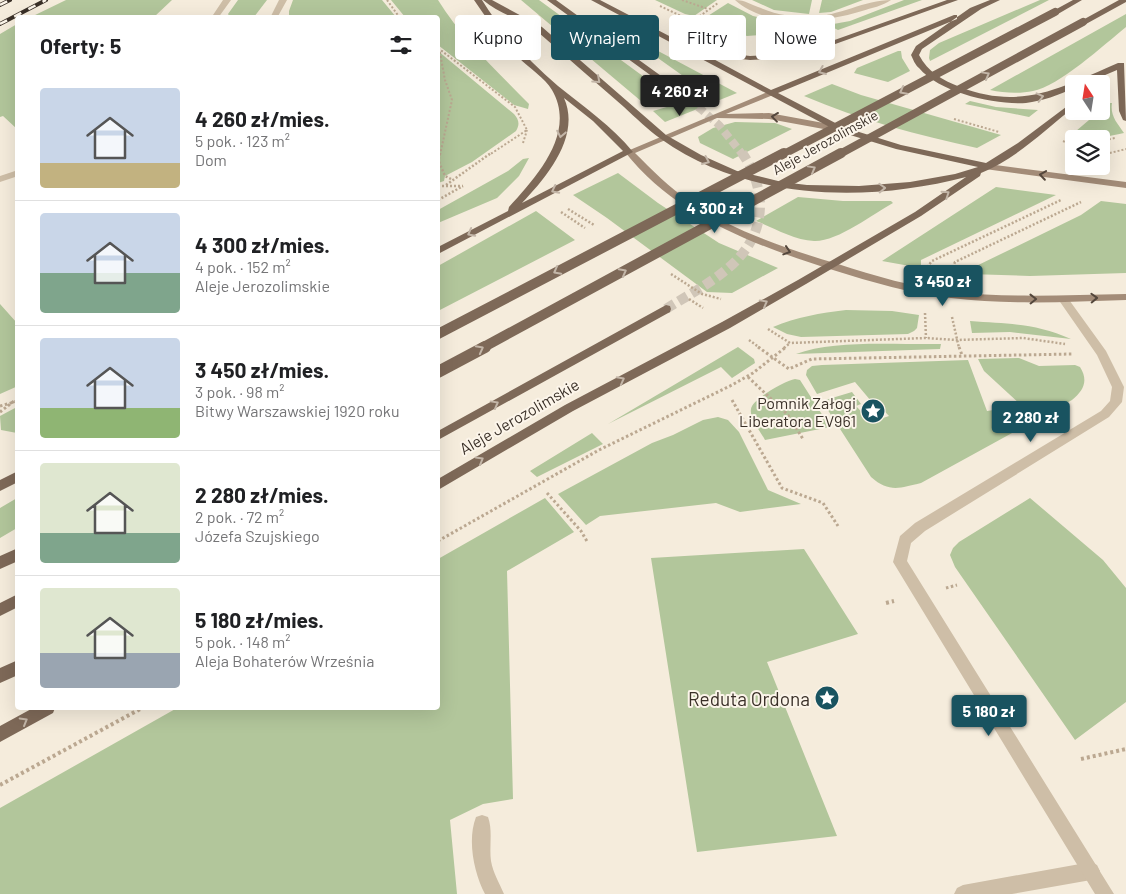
<!DOCTYPE html>
<html lang="pl">
<head>
<meta charset="utf-8">
<style>
  :root { --surface:#fff; --page:#f6f6f6; --text:#202124; --muted:#757577; --line:#e0e0e0; --accent:#195360 }
  body { margin:0; font-family:Barlow,sans-serif; background:var(--page); color:var(--text); height:100vh; display:flex; flex-direction:column; font-size:19px; white-space:nowrap }
  * { box-sizing:border-box; margin:0 }
  p { font-size:16px; color:var(--muted) }
  .icon { flex:none; width:28px; height:28px; fill:none; stroke:currentColor; stroke-width:2; stroke-linecap:round; stroke-linejoin:round }
  .map { position:relative; flex:1; overflow:hidden }
  .sheet { position:absolute; left:15px; top:15px; width:425px; height:695px; display:flex; flex-direction:column; background:var(--surface); border-radius:5px; box-shadow:0 5px 20px #0002 }
  .sheet>* { flex:none }
  .guide { position:absolute; left:455px; top:15px; width:475px; height:45px; display:flex; gap:10px }
  .needle { width:32px; rotate:348deg }
  .controls { position:absolute; left:1065px; top:75px; display:grid; gap:10px }
  .controls a { display:grid; place-items:center; width:45px; height:45px; border-radius:5px; background:var(--surface); box-shadow:0 5px 20px #0002; font-size:25px }
  .price { position:absolute; translate:-50% -42px; padding:0 11px; border-radius:5px; background:var(--accent); color:#fff; font-size:16px; line-height:32px; filter:drop-shadow(0 1px 2px #0008) }
  .price::after { content:''; position:absolute; left:50%; top:30px; width:15px; height:11px; margin-left:-8px; background:inherit; clip-path:polygon(0 0,100% 0,50% 100%) }
  .price.current { background:#222; color:#fff }
  ul { padding:0; list-style:none }
  li { display:flex; align-items:center; gap:15px; height:125px; padding:0 25px }
  li+li { border-top:1px solid var(--line) }
  li span { display:grid; place-items:center; flex:none; width:140px; height:100px; border-radius:5px; color:#555 }
  li>.icon { margin-inline-start:auto }
  span .icon { width:60px; height:60px; fill:#fffc; stroke-width:1 }
  li b { font-size:21px }
  h2 { display:flex; justify-content:space-between; align-items:center; height:60px; padding:0 25px; font-size:21px }
  .tag { padding:0 18px; border-radius:5px; background:var(--surface); box-shadow:0 5px 20px #0002; font-size:18px; line-height:45px }
  .tag.current { background:var(--accent); color:#fff }
  .map>svg:first-child { display:block }
</style>
</head>
<body>
<div class="map">
<svg width="1126" height="894" viewBox="0 0 1126 894">
  <rect width="100%" height="100%" fill="#f5ecdc"/>
  <path fill="#b2c69b" d="M66,0H172L154,17H31Z
    M238,0H267L254,17H230L228,14Z
    M293,0H382L396,17H289V11Z
    M391,0H438C462,39 497,71 529,104L528,109L514,105L438,45V18L405,17Z
    M521,0H539L681,104L707,93L641,46L645,44L737,93L665,122L653,111L677,104L666,94L641,101Z
    M655,0H717L694,16L685,14Z
    M752,0H812L809,14L774,10Z
    M822,0H863L831,12L819,13Z
    M904,0H922L838,30L828,25L850,21Z
    M1040,0H1049L930,61L929,58L930,50L939,43Z
    M728,3L753,16L792,25L767,31L760,35L747,36L700,21Z
    M1126,14V27C1105,44 1058,87 1033,91C1019,94 1004,93 990,90Z
    M17,24V129L3,116L0,117V34Z
    M438,51L514,114C519,120 520,124 516,131L472,162L445,176L444,181L438,183Z
    M898,51H901L902,58L910,71L888,82L854,73L857,68Z
    M832,84L861,95L1001,135L977,148C918,135 860,120 804,96Z
    M970,101L996,107L1038,110L1029,117L965,104Z
    M1109,103H1112C1110,116 1117,123 1124,133C1107,136 1084,144 1069,137Z
    M735,122L775,123L792,129L733,159L700,143L698,137L713,128Z
    M529,158L519,176L497,198L438,223V210L508,171L523,159Z
    M618,173L658,203L719,243L778,268L732,293L707,292L607,218L573,195Z
    M996,187L1056,195L921,260V268L882,261Z
    M798,197L843,201H891L893,203C873,214 837,242 814,241C794,240 774,228 756,221Z
    M1101,201L1126,204V273L1030,276L968,274V270L1081,215Z
    M536,211L575,240L438,311V266Z
    M0,304L17,323L18,386L0,394Z
    M846,310L892,311L919,315L917,328L914,331L908,334L801,337L787,334L773,327C797,317 820,313 846,310Z
    M970,321C1009,324 1035,323 1071,339L1010,332L972,333Z
    M941,344L940,349L796,354C834,339 899,345 941,344Z
    M738,347L754,359L755,363L732,378L721,367L608,424Z
    M1019,358L1039,366L1075,365L1080,367C1089,381 1083,391 1072,400L921,483C900,488 889,493 871,477L822,401L852,392L861,404L856,406L871,422L889,416L874,400L871,401L855,382L817,394L806,375L807,370L812,366L822,365L968,360L987,411L1022,406L984,371L978,359Z
    M795,379L800,380L830,427L765,440C761,432 749,418 751,409C752,399 785,381 795,379Z
    M15,408H17V433L1,430L0,416Z
    M718,417L728,420L739,432L768,490L801,504L740,512L716,503L600,516L586,525L558,494L652,443L673,435L703,420Z
    M592,433L603,444L537,477L530,471Z
    M17,498V528L0,538V508Z
    M545,498L574,532L507,571L513,799L483,804L450,820L457,894H0V808L177,708H438V559Z
    M1030,498L1103,560L1126,588V702L1075,740L955,567L950,555L953,548L959,542Z
    M804,549L858,634L767,662L837,836L697,852L651,558Z"/>
  <g fill="none" stroke-linecap="round" stroke-linejoin="round">
    <path stroke="#d0c6b8" stroke-width="8" stroke-dasharray="8 4" stroke-linecap="butt" d="M689,99L719,125L743,155"/>
    <path stroke="#d0c6b8" stroke-width="10" stroke-dasharray="10 5" stroke-linecap="butt" d="M666,309C707,283 761,260 760,203C759,186 753,168 742,153"/>
    <path stroke="#bba891" stroke-width="2" stroke-dasharray="2 2" stroke-linecap="butt" d="M387,0L400,18
      M682,0L708,9
      M660,6L698,24L705,30
      M693,21L718,3
      M438,48L515,107L527,130L489,155
      M954,119L999,132
      M1063,141L1074,146
      M1101,141L1115,138
      M523,143L527,130
      M440,155L452,100L445,80L440,53L442,51
      M1102,155L1126,149"/>
    <path stroke="#bba891" stroke-width="2.5" stroke-dasharray="2 2" stroke-linecap="butt" d="M1101,155L1108,153
      M439,162L445,176L451,179
      M438,163L440,153
      M446,185L491,153
      M438,186H463
      M438,200L463,186
      M568,209L594,225
      M561,212L585,228
      M927,267L932,261L1061,200
      M951,271L955,262L1081,202
      M671,274L702,294L721,299
      M689,299L703,308
      M925,313L926,338
      M952,317L959,348
      M768,329L790,343L926,338L956,340L1023,338L1065,344
      M749,340L760,348
      M784,348L790,343"/>
    <path stroke="#bba891" stroke-width="3" stroke-dasharray="2.5 2.5" stroke-linecap="butt" d="M758,347L789,369L812,359L1072,354
      M959,347L962,355
      M748,377L788,415L803,439
      M732,400L782,488L823,503L838,526
      M0,406L18,401
      M0,412L18,398
      M547,493L581,531L588,543
      M438,541L599,450L732,385L753,373L786,347
      M946,588L957,585"/>
    <path stroke="#bba891" stroke-width="4" stroke-dasharray="3 3" stroke-linecap="butt" d="M886,603L894,601
      M1081,759L1126,749
      M0,785L142,708"/>
    <path fill="#cebea7" fill-rule="evenodd" d="M223,0H231L218,18H211Z
      M279,0H287L277,18H270Z
      M735,0C746,0 751,5 761,8C777,15 794,17 811,17C839,16 865,0 891,0C883,6 871,8 862,11C823,23 768,29 735,0Z
      M18,170V176L0,182V176Z
      M482,815L488,817C493,830 489,847 491,861C493,873 499,882 504,894H485C474,873 467,840 476,817Z
      M1091,862L1097,865L1100,871L1097,877L1091,880L1012,894H954L957,888L963,885Z"/>
    <path fill="#cebea7" fill-rule="evenodd" d="M1063,296L1067,297L1106,351L1124,387L1122,402L1109,417L925,531L911,543L907,561L1114,894H1095L893,562L900,536L915,523L1101,411L1110,401L1112,387L1097,355L1058,299Z"/>
    <path fill="#a38c78" fill-rule="evenodd" d="M770,91H773V95L726,114L769,113L840,126L844,129L840,132L769,119L717,118L635,153C652,170 669,187 689,201C733,231 787,249 838,264C875,276 913,287 952,292C1010,298 1068,295 1126,294V300C1068,302 1009,305 951,298C911,294 872,282 833,270C757,246 676,217 625,152Z
      M988,164L1126,182V188L985,169L983,167Z"/>
    <path fill="#7e6958" fill-rule="evenodd" d="M474,0H482C502,33 529,61 558,86C584,107 612,126 633,152L438,254V247L508,211L509,207C536,177 577,133 552,90C545,78 529,68 519,58C502,39 488,21 474,0ZM564,98L593,121L623,151L522,203C547,177 581,136 564,98Z
      M483,0H492L542,27L666,135L701,155L737,171L782,182L807,185L859,186L910,182L955,174L978,167L896,149L837,131L591,0H600L698,51L701,50L750,56L798,53L947,0H958L799,57L750,60L706,55L771,90L954,15H957V19L778,93L843,127L901,145L986,163L1018,143L1074,101V107C1045,130 1016,159 981,173L980,176L921,216L806,284L730,328L573,411L438,490V479L565,405L722,322L798,280L915,212L966,177C866,203 748,201 661,139C648,130 636,118 624,107C595,82 567,57 539,33C522,19 499,14 483,0Z
      M547,0H556L693,99L686,101Z
      M990,0H1000L981,9L922,49L919,55C928,72 942,80 960,87C1022,111 1062,87 1118,63H1124L1126,121L1123,120L1119,111L1117,70L1084,84H1074V88C1059,95 1042,101 1026,103C995,105 940,93 919,68C915,65 913,59 911,55L916,46L970,8Z
      M1073,0H1082L1058,14L1051,12Z
      M1119,0H1126V2L1086,24L1079,22Z
      M666,305L670,306L671,309L670,312L438,440V431Z
      M18,471V482L0,491V480Z
      M18,548V561L0,569V556Z
      M18,594V607L0,616V603Z
      M18,660V675L0,683V668Z
      M33,708H55L53,713L0,742V726Z"/>
    <defs>
      <path id="rail" d="M0,5L10,0
        M0,24L46,0"/>
    </defs>
    <use href="#rail" stroke="#3a3028" stroke-width="4"/>
    <use href="#rail" stroke="#fcf5ea" stroke-width="2.5" stroke-dasharray="8" stroke-linecap="butt"/>
    <path stroke="#7e6958" stroke-width="8" d="M782,155L1055,12
      M838,155L1083,22"/>
    <path stroke="#7e6958" stroke-width="10" d="M438,334L784,153
      M482,348L841,153"/>
    <path stroke="#7e6958" stroke-width="12" d="M438,372L485,347"/>
  </g>
  <defs><path id="oneway-chevron" d="M-2-3.5L2.5 0L-2 3.5" fill="none" stroke-width="1.6" stroke-linecap="round" stroke-linejoin="round" transform="scale(1.25)"/></defs>
  <g stroke="#c3b6a8">
    <use href="#oneway-chevron" transform="translate(822 71) rotate(157)"/>
    <use href="#oneway-chevron" transform="translate(986 75) rotate(-29)"/>
    <use href="#oneway-chevron" transform="translate(597 80) rotate(42)"/>
    <use href="#oneway-chevron" transform="translate(903 91) rotate(152)"/>
    <use href="#oneway-chevron" transform="translate(1040 97) rotate(-14)"/>
    <use href="#oneway-chevron" transform="translate(561 134) rotate(101)"/>
    <use href="#oneway-chevron" transform="translate(706 161) rotate(25)"/>
    <use href="#oneway-chevron" transform="translate(812 169) rotate(-29)"/>
    <use href="#oneway-chevron" transform="translate(882 188) rotate(-2)"/>
    <use href="#oneway-chevron" transform="translate(555 190) rotate(153)"/>
    <use href="#oneway-chevron" transform="translate(946 194) rotate(-34)"/>
    <use href="#oneway-chevron" transform="translate(471 233) rotate(152)"/>
    <use href="#oneway-chevron" transform="translate(557 271) rotate(152)"/>
    <use href="#oneway-chevron" transform="translate(623 272) rotate(-28)"/>
    <use href="#oneway-chevron" transform="translate(764 303) rotate(-29)"/>
    <use href="#oneway-chevron" transform="translate(480 349) rotate(-28)"/>
    <use href="#oneway-chevron" transform="translate(621 380) rotate(-28)"/>
    <use href="#oneway-chevron" transform="translate(495 404) rotate(-29)"/>
    <use href="#oneway-chevron" transform="translate(480 460) rotate(-30)"/>
    <use href="#oneway-chevron" transform="translate(24 721) rotate(-30)"/>
  </g>
  <g stroke="#54473c">
    <use href="#oneway-chevron" transform="translate(775 117) rotate(-173)"/>
    <use href="#oneway-chevron" transform="translate(1043 175) rotate(-172)"/>
    <use href="#oneway-chevron" transform="translate(787 251) rotate(18)"/>
    <use href="#oneway-chevron" transform="translate(1094 298) rotate(-2)"/>
    <use href="#oneway-chevron" transform="translate(1033 299) rotate(-1)"/>
  </g>
  <defs>
    <symbol id="sight-disc" viewBox="-11 -11 22 22"><circle r="9.5" fill="#195360" stroke="#fcf5ea"/><path d="M0-6L1.8-2.2L6-1.7L2.9 1.2L3.7 5.4L0 3.3L-3.7 5.4L-2.9 1.2L-6-1.7L-1.8-2.2Z" fill="#fff"/></symbol>
  </defs>
  <g fill-rule="evenodd">
    <use href="#sight-disc" x="859" y="397" width="28" height="28"/>
    <use href="#sight-disc" x="813" y="684" width="28" height="28"/>
  </g>
  <g text-anchor="middle" dominant-baseline="central" stroke-width="4" stroke-linejoin="round" paint-order="stroke">
    <g font-size="14" fill="#3a3028" stroke="#fcf5ea">
      <text transform="translate(825 142) rotate(-29)">Aleje Jerozolimskie</text>
    </g>
    <g font-size="16" fill="#3a3028" stroke="#fcf5ea" text-anchor="end">
      <text x="856" y="402">Pomnik Załogi<tspan x="856" dy="18">Liberatora EV961</tspan></text>
    </g>
    <g font-size="16" fill="#3a3028" stroke="#fcf5ea">
      <text transform="translate(519 416) rotate(-30)">Aleje Jerozolimskie</text>
    </g>
    <g font-size="19" fill="#3a3028" stroke="#fcf5ea" text-anchor="end">
      <text x="810" y="698">Reduta Ordona</text>
    </g>
  </g>
</svg>
<div class="controls">
<a><svg class="needle" viewBox="-14 -14 28 28"><path d="M0-13l5 13h-10z" fill="#e53935"/><path d="M0 13l5-13h-10z" fill="#757577"/></svg></a>
<a><svg class="icon" aria-label="layers" viewBox="0 0 24 24"><path d="M12 4l9 5-9 5-9-5zM3 14l9 5 9-5"/></svg></a>
</div>
<b class="price current" style="left:680px;top:117px">4 260 zł</b>
<b class="price" style="left:715px;top:234px">4 300 zł</b>
<b class="price" style="left:943px;top:307px">3 450 zł</b>
<b class="price" style="left:1031px;top:443px">2 280 zł</b>
<b class="price" style="left:989px;top:737px">5 180 zł</b>
<div class="guide">
<a class="tag">Kupno</a>
<a class="tag current">Wynajem</a>
<a class="tag">Filtry</a>
<a class="tag">Nowe</a>
</div>
<section class="sheet">
<h2>Oferty: 5<svg class="icon" aria-label="filters" viewBox="0 0 24 24"><path d="M4 7h16M4 17h16"/><circle cx="9" cy="7" r="2"/><circle cx="15" cy="17" r="2"/></svg></h2>
<ul>
<li><span style="background:linear-gradient(#c9d6e8 75%,#c2b280 0)"><svg class="icon" aria-label="home" viewBox="0 0 24 24"><path d="M3 11l9-7 9 7M6 9v11h12V9"/></svg></span><div><b>4 260 zł/mies.</b><p>5 pok. · 123 m²</p><p>Dom</p></div></li>
<li><span style="background:linear-gradient(#c9d6e8 60%,#7fa58c 0)"><svg class="icon" aria-label="home" viewBox="0 0 24 24"><path d="M3 11l9-7 9 7M6 9v11h12V9"/></svg></span><div><b>4 300 zł/mies.</b><p>4 pok. · 152 m²</p><p>Aleje Jerozolimskie</p></div></li>
<li><span style="background:linear-gradient(#c9d6e8 70%,#8fb573 0)"><svg class="icon" aria-label="home" viewBox="0 0 24 24"><path d="M3 11l9-7 9 7M6 9v11h12V9"/></svg></span><div><b>3 450 zł/mies.</b><p>3 pok. · 98 m²</p><p>Bitwy Warszawskiej 1920 roku</p></div></li>
<li><span style="background:linear-gradient(#dfe7d0 70%,#7fa58c 0)"><svg class="icon" aria-label="home" viewBox="0 0 24 24"><path d="M3 11l9-7 9 7M6 9v11h12V9"/></svg></span><div><b>2 280 zł/mies.</b><p>2 pok. · 72 m²</p><p>Józefa Szujskiego</p></div></li>
<li><span style="background:linear-gradient(#dfe7d0 65%,#9aa5b1 0)"><svg class="icon" aria-label="home" viewBox="0 0 24 24"><path d="M3 11l9-7 9 7M6 9v11h12V9"/></svg></span><div><b>5 180 zł/mies.</b><p>5 pok. · 148 m²</p><p>Aleja Bohaterów Września</p></div></li>
</ul>
</section>
</div>
</body>
</html>
